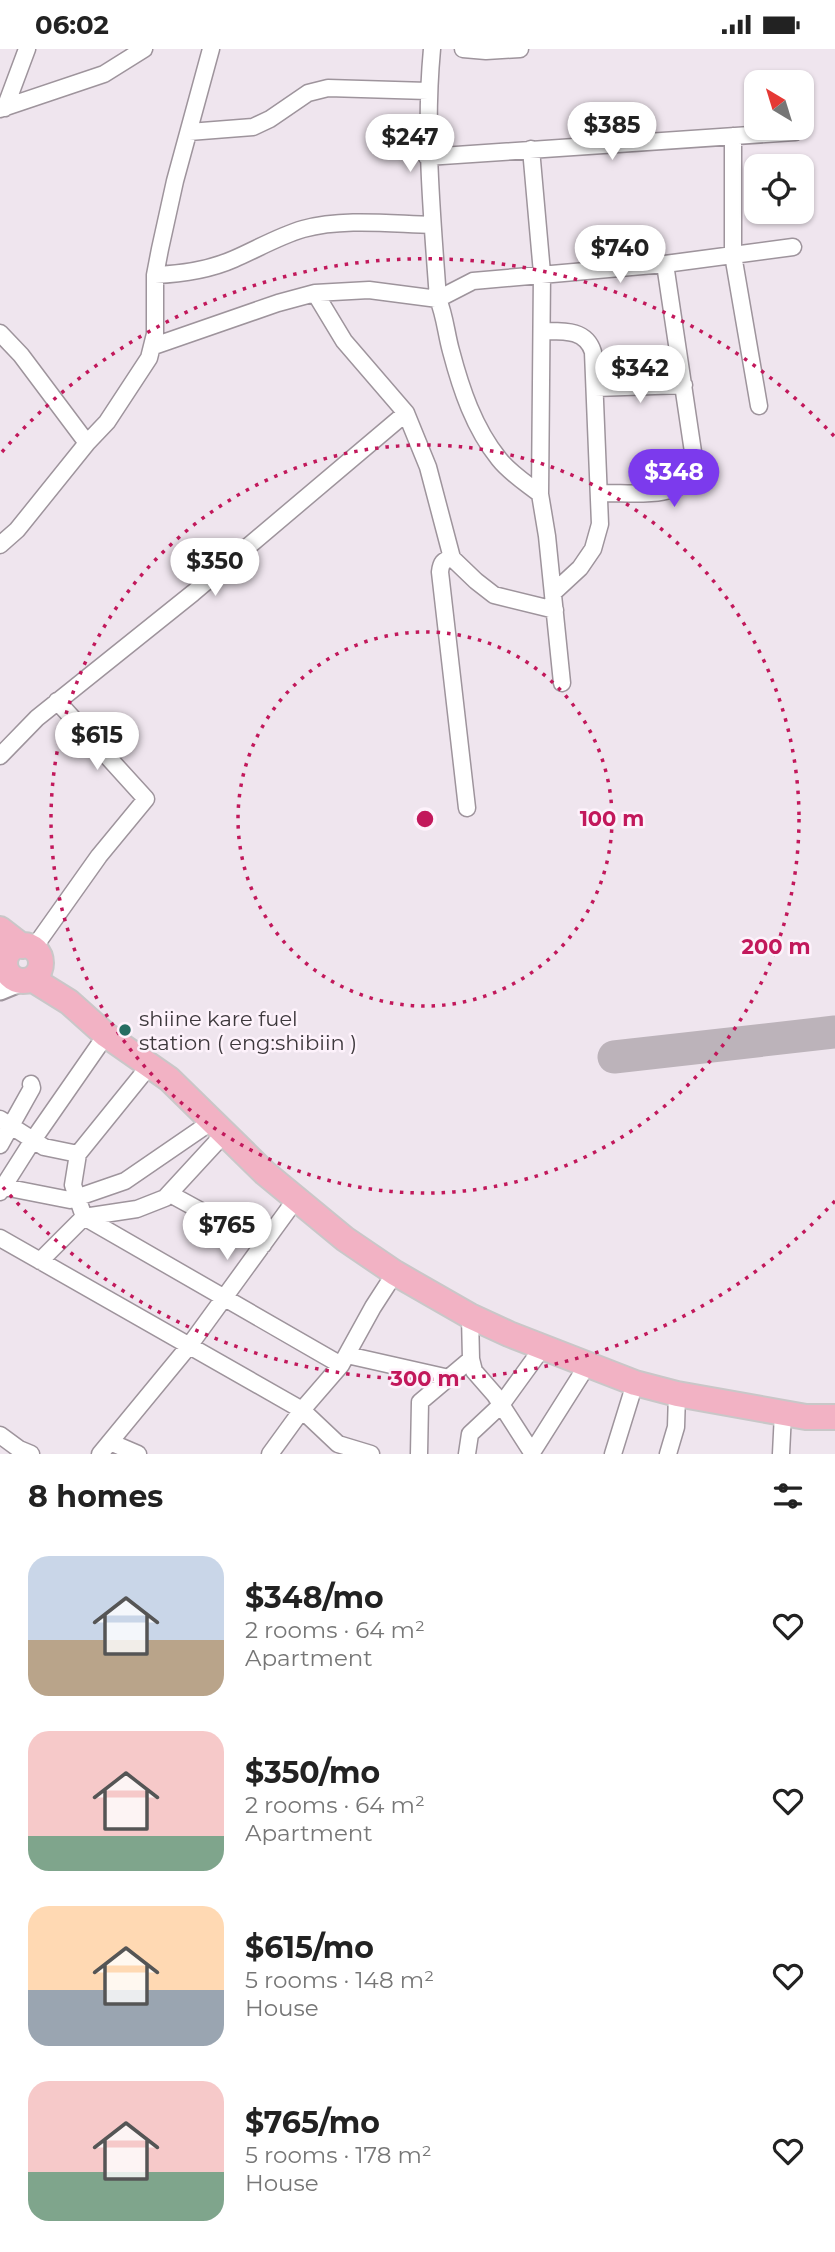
<!DOCTYPE html>
<html lang="en">
<head>
<meta charset="utf-8">
<style>
  :root { --surface:#fff; --page:#f6f6f6; --text:#222; --muted:#767676; --accent:#7c3aed }
  body { margin:0; font-family:Montserrat,sans-serif; background:var(--page); color:var(--text); height:100vh; display:flex; flex-direction:column; font-size:26px; white-space:nowrap }
  * { box-sizing:border-box; margin:0 }
  p { font-size:23px; color:var(--muted) }
  .icon { flex:none; width:38px; height:38px; fill:none; stroke:currentColor; stroke-width:2; stroke-linecap:round; stroke-linejoin:round }
  .map { position:relative; height:1405px; overflow:hidden }
  .sheet { display:flex; flex-direction:column; background:var(--surface); flex:1 }
  .sheet>* { flex:none }
  .needle { width:46px; rotate:322deg }
  .tools { position:absolute; left:744px; top:21px; display:grid; gap:14px }
  .tools a { display:grid; place-items:center; width:70px; height:70px; border-radius:14px; background:var(--surface); box-shadow:0 2px 5px #0004; font-size:35px }
  .price { position:absolute; translate:-50% -60px; padding:0 16px; border-radius:24px; background:#fff; color:#222; font-size:23px; line-height:46px; filter:drop-shadow(0 2px 4px #0008) }
  .price::after { content:''; position:absolute; left:50%; top:42px; width:21px; height:16px; margin-left:-10px; background:inherit; clip-path:polygon(0 0,100% 0,50% 100%) }
  .price.selected { background:var(--accent); color:#fff }
  ul { padding:0; list-style:none }
  li { display:flex; align-items:center; gap:21px; height:175px; padding:0 28px }
  li span { display:grid; place-items:center; flex:none; width:196px; height:140px; border-radius:21px; color:#555 }
  li>.icon { margin-inline-start:auto }
  span .icon { width:84px; height:84px; fill:#fffc; stroke-width:1 }
  li b { font-size:30px }
  h2 { display:flex; justify-content:space-between; align-items:center; height:84px; padding:0 28px; font-size:30px }
  .status { display:flex; justify-content:space-between; align-items:center; height:49px; padding:0 35px; background:var(--surface); direction:ltr }
  .status svg { height:19px; fill:currentColor }
  .map>svg:first-child { display:block }
</style>
</head>
<body>
<div class="status"><b>06:02</b><svg viewBox="0 0 49 12"><path d="M0 12V9h3v3zM5 12V6h3v6zM10 12V3h3v9zM15 12V0h3v12zM26 1h20v11H26zM47 4h2v5h-2z"/></svg></div>
<div class="map">
<svg width="835" height="1405" viewBox="0 0 835 1405">
  <rect width="100%" height="100%" fill="#efe5ee"/>
  <g fill="none" stroke-linecap="round" stroke-linejoin="round">
    <path stroke="#bcb3ba" stroke-width="33" d="M614,1008L835,983"/>
    <defs>
      <path id="minor" d="M432,0C424,85 432,165 438,250C445,267 446,284 451,302C461,340 474,379 499,410C510,424 526,434 540,445L547,487L562,634
        M463,0L486,2L520,0
        M5,59L27,0
        M0,60L104,25L144,0
        M189,83L253,78L270,70L308,44L328,39L428,42
        M733,87V206L759,357
        M531,100L542,224L540,445
        M427,108L795,83
        M155,226C182,225 209,221 234,210C257,200 279,187 303,180C344,169 391,175 432,176
        M315,244L344,292L406,364L428,418L452,509
        M542,282C563,282 586,280 593,303L600,475L593,500L580,519L553,544
        M0,284L21,306L87,394
        M154,297L278,254L315,244L369,241L438,250L473,232L665,215L793,198
        M595,339L684,336
        M600,444C631,443 676,452 696,423L665,215
        M0,496L17,481L87,394L107,373L149,309L155,285V226L160,200L175,132L211,0
        M0,707L37,669L193,544L406,364
        M467,759L440,523C441,514 443,511 452,509L476,532L494,546L555,561
        M33,900L99,807L146,750L57,652
        M0,1070L44,1098L78,1105L73,1136L84,1168L341,1316
        M0,1096L32,1039L31,1035
        M78,1105L150,1016
        M4,1138L70,1151L125,1132L211,1073
        M0,1143L33,1091L106,986
        M170,1145L263,1196
        M0,1189L302,1361L338,1395L371,1405
        M40,1212L84,1168L137,1160L165,1149L224,1085
        M470,1267L471,1310L474,1322L495,1346L533,1405
        M347,1306L449,1329
        M0,1386L19,1400L31,1405
        M110,1393L138,1405
        M100,1405L189,1297L296,1150
        M270,1405L302,1361L341,1316L373,1258L395,1224
        M419,1405L420,1353L471,1310
        M467,1405L470,1385L501,1356L543,1298
        M531,1405L588,1315
        M613,1405L635,1334
        M668,1405L676,1378L677,1345
        M781,1405L783,1364"/>
      <path id="tertiary" d="M0,926L5,915
        M0,941L22,932"/>
      <path id="trunk" d="M0,880L22,897
        M5 914a18 18 0 1 1 36 0a18 18 0 1 1-36 0Z
        M32,930L69,953L106,986L169,1030L265,1124L345,1190L395,1224L470,1267L509,1285L635,1334L677,1345L806,1368H835"/>
    </defs>
    <use href="#minor" stroke="#9e949c" stroke-width="19"/>
    <use href="#tertiary" stroke="#9e949c" stroke-width="23"/>
    <use href="#trunk" stroke="#c9c7c8" stroke-width="28"/>
    <use href="#minor" stroke="#fff" stroke-width="16"/>
    <use href="#tertiary" stroke="#fff" stroke-width="19"/>
    <use href="#trunk" stroke="#f2b2c4" stroke-width="24"/>
  </g>
  <g fill="none" stroke="#c2185b" stroke-width="3.5" stroke-dasharray="3.5 7">
    <circle cx="425" cy="770" r="187"/>
    <circle cx="425" cy="770" r="374"/>
    <path d="M835 1152A560 560 0 0 1 2 1137M2 403A560 560 0 0 1 835 388"/>
  </g>
  <circle fill="#266d62" stroke="#fdf2fb" stroke-width="2.5" cx="125" cy="981" r="7"/>
  <g text-anchor="middle" dominant-baseline="central" stroke-width="5" stroke-linejoin="round" paint-order="stroke">
    <g font-size="21" fill="#3d383c" stroke="#fdf2fb" text-anchor="start">
      <text x="139" y="969">shiine kare fuel<tspan x="139" dy="24">station ( eng:shibiin )</tspan></text>
    </g>
  </g>
  <circle cx="425" cy="770" r="10" fill="#c2185b" stroke="#fdf2fb" stroke-width="3.5"/>
  <g font-size="21" text-anchor="middle" font-weight="bold" fill="#c2185b" stroke="#fdf2fb" stroke-width="5" stroke-linejoin="round" paint-order="stroke">
    <text x="612" y="777">100 m</text>
    <text x="776" y="905">200 m</text>
    <text x="425" y="1337">300 m</text>
  </g>
</svg>
<div class="tools">
<a><svg class="needle" viewBox="-14 -14 28 28"><path d="M0-13l5 13h-10z" fill="#e53935"/><path d="M0 13l5-13h-10z" fill="#767676"/></svg></a>
<a><svg class="icon" aria-label="locate" viewBox="0 0 24 24"><circle cx="12" cy="12" r="6"/><path d="M12 2v4M12 18v4M2 12h4M18 12h4"/></svg></a>
</div>
<b class="price" style="left:612px;top:113px">$385</b>
<b class="price" style="left:410px;top:125px">$247</b>
<b class="price" style="left:620px;top:236px">$740</b>
<b class="price" style="left:640px;top:356px">$342</b>
<b class="price selected" style="left:674px;top:460px">$348</b>
<b class="price" style="left:215px;top:549px">$350</b>
<b class="price" style="left:97px;top:723px">$615</b>
<b class="price" style="left:227px;top:1213px">$765</b>
</div>
<section class="sheet">
<h2>8 homes<svg class="icon" aria-label="filters" viewBox="0 0 24 24"><path d="M4 7h16M4 17h16"/><circle cx="9" cy="7" r="2"/><circle cx="15" cy="17" r="2"/></svg></h2>
<ul>
<li><span style="background:linear-gradient(#c9d6e8 60%,#b9a48a 0)"><svg class="icon" aria-label="home" viewBox="0 0 24 24"><path d="M3 11l9-7 9 7M6 9v11h12V9"/></svg></span><div><b>$348/mo</b><p>2 rooms · 64 m²</p><p>Apartment</p></div><svg class="icon" aria-label="heart" viewBox="0 0 24 24"><path d="M12 20l-8-8c-3-5 5-10 8-4 3-6 11-1 8 4z"/></svg></li>
<li><span style="background:linear-gradient(#f6c9c9 75%,#7fa58c 0)"><svg class="icon" aria-label="home" viewBox="0 0 24 24"><path d="M3 11l9-7 9 7M6 9v11h12V9"/></svg></span><div><b>$350/mo</b><p>2 rooms · 64 m²</p><p>Apartment</p></div><svg class="icon" aria-label="heart" viewBox="0 0 24 24"><path d="M12 20l-8-8c-3-5 5-10 8-4 3-6 11-1 8 4z"/></svg></li>
<li><span style="background:linear-gradient(#ffd9b3 60%,#9aa5b1 0)"><svg class="icon" aria-label="home" viewBox="0 0 24 24"><path d="M3 11l9-7 9 7M6 9v11h12V9"/></svg></span><div><b>$615/mo</b><p>5 rooms · 148 m²</p><p>House</p></div><svg class="icon" aria-label="heart" viewBox="0 0 24 24"><path d="M12 20l-8-8c-3-5 5-10 8-4 3-6 11-1 8 4z"/></svg></li>
<li><span style="background:linear-gradient(#f6c9c9 65%,#7fa58c 0)"><svg class="icon" aria-label="home" viewBox="0 0 24 24"><path d="M3 11l9-7 9 7M6 9v11h12V9"/></svg></span><div><b>$765/mo</b><p>5 rooms · 178 m²</p><p>House</p></div><svg class="icon" aria-label="heart" viewBox="0 0 24 24"><path d="M12 20l-8-8c-3-5 5-10 8-4 3-6 11-1 8 4z"/></svg></li>
</ul>
</section>
</body>
</html>
